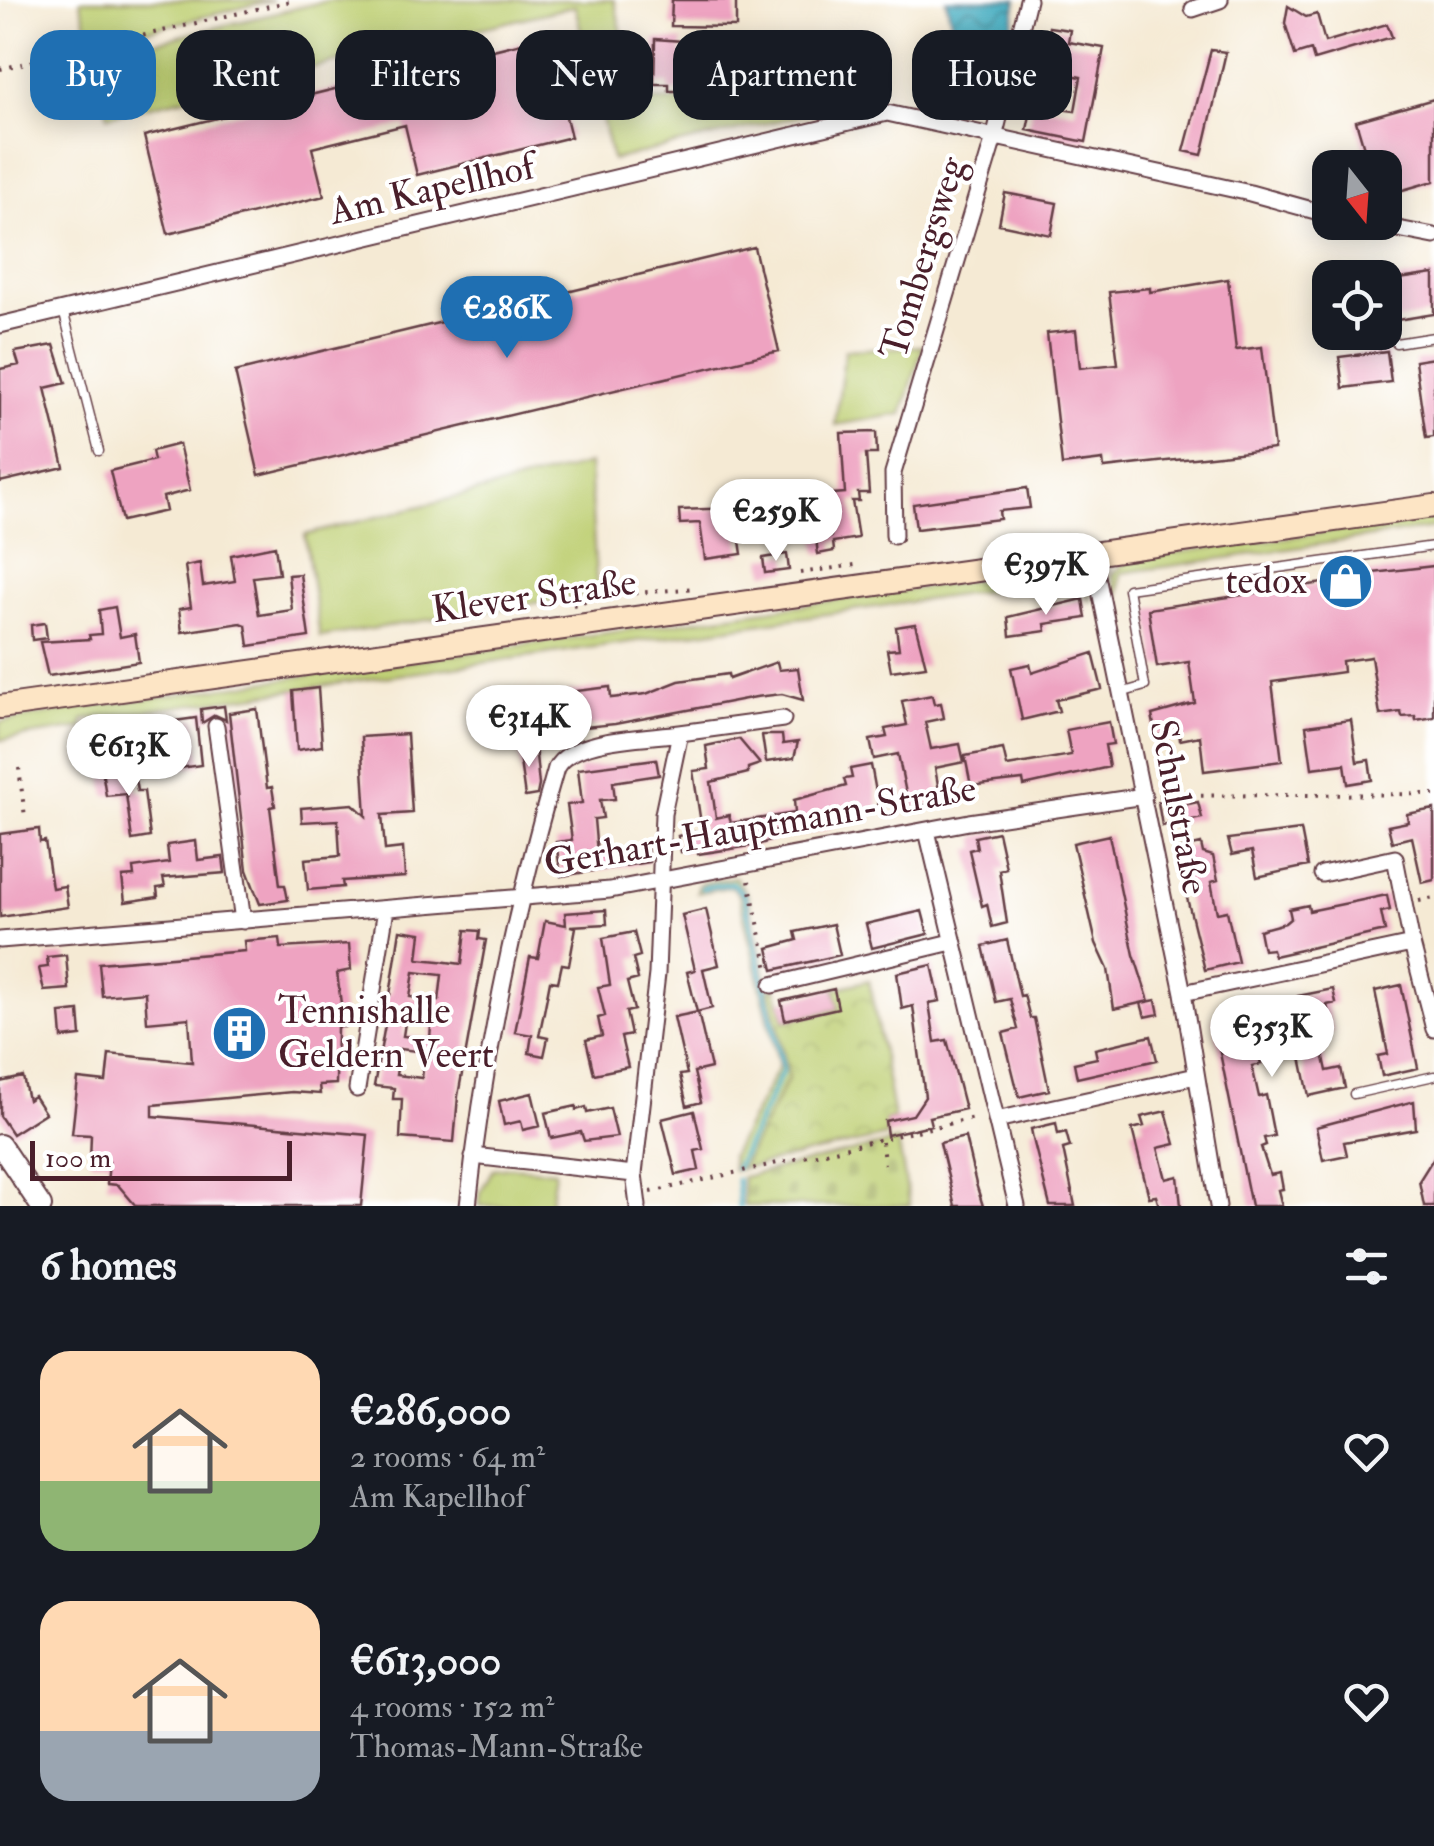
<!DOCTYPE html>
<html lang="en">
<head>
<meta charset="utf-8">
<style>
  :root { --surface:#171b24; --page:#20242c; --text:#f1f3f6; --muted:#9ea1a6; --accent:#1f6fb2 }
  body { margin:0; font-family:"IM FELL Double Pica",serif; background:var(--page); color:var(--text); height:100vh; display:flex; flex-direction:column; font-size:38px; white-space:nowrap }
  * { box-sizing:border-box; margin:0 }
  p { font-size:32px; color:var(--muted) }
  .icon { flex:none; width:55px; height:55px; fill:none; stroke:currentColor; stroke-width:2; stroke-linecap:round; stroke-linejoin:round }
  .map { position:relative; height:1206px; overflow:hidden }
  .panel { display:flex; flex-direction:column; background:var(--surface); flex:1 }
  .panel>* { flex:none }
  .banner { position:absolute; left:30px; top:30px; width:1375px; height:90px; display:flex; gap:20px }
  .needle { width:65px; rotate:163deg }
  .fabs { position:absolute; left:1312px; top:150px; display:grid; gap:20px }
  .fabs a { display:grid; place-items:center; width:90px; height:90px; border-radius:20px; background:var(--surface); box-shadow:0 5px 25px #0003; font-size:50px }
  .scale { position:absolute; left:30px; bottom:25px; width:262px; box-sizing:border-box; padding-left:10px; border:5px solid #4a1f2b; border-top:0; font-size:28px; line-height:35px; white-space:nowrap; color:#4a1f2b; -webkit-text-stroke:8px #fff; paint-order:stroke }
  .price { position:absolute; translate:-50% -85px; padding:0 22px; border-radius:35px; background:#fff; color:#222; font-size:32px; line-height:65px; filter:drop-shadow(0 2px 5px #0008) }
  .price::after { content:''; position:absolute; left:50%; top:60px; width:30px; height:22px; margin-left:-15px; background:inherit; clip-path:polygon(0 0,100% 0,50% 100%) }
  .price.current { background:var(--accent); color:#fff }
  ul { padding:0; list-style:none }
  li { display:flex; align-items:center; gap:30px; height:250px; padding:0 40px }
  li span { display:grid; place-items:center; flex:none; width:280px; height:200px; border-radius:30px; color:#555 }
  li>.icon { margin-inline-start:auto }
  span .icon { width:120px; height:120px; fill:#fffc; stroke-width:1 }
  li b { font-size:42px }
  h2 { display:flex; justify-content:space-between; align-items:center; height:120px; padding:0 40px; font-size:42px }
  .chip { padding:0 35px; border-radius:30px; background:var(--surface); box-shadow:0 5px 25px #0003; font-size:35px; line-height:90px }
  .chip.current { background:var(--accent); color:#fff }
  .map>svg:first-child { display:block }
</style>
</head>
<body>
<div class="map">
<svg width="1434" height="1206" viewBox="0 0 1434 1206">
  <defs>
    <pattern id="cemetery-stones" width="16" height="16" patternUnits="userSpaceOnUse" patternTransform="scale(2.5)"><rect width="16" height="16" fill="#becf72"/><path d="M2 7V4a2 2 0 0 1 4 0v3zM10 15v-3a2 2 0 0 1 4 0v3z" fill="#a5b163"/></pattern>
    <pattern id="park-crowns" width="20" height="18" patternUnits="userSpaceOnUse" patternTransform="scale(2.5)"><rect width="20" height="18" fill="#becf72"/><path d="M2 6a3 3 0 1 1 6 0M12 15a3 3 0 1 1 6 0" fill="none" stroke="#a5b163"/></pattern>
    <pattern id="water-waves" width="16" height="10" patternUnits="userSpaceOnUse" patternTransform="scale(2.5)"><rect width="16" height="10" fill="#40abbf"/><path d="M0 5q4-4 8 0t8 0" fill="none" stroke="#388b9b"/></pattern>
  </defs>
  <rect width="100%" height="100%" fill="#fff"/>
  <filter id="ink" filterUnits="userSpaceOnUse"><feTurbulence type="fractalNoise" baseFrequency=".01" numOctaves="2"/><feDisplacementMap in="SourceGraphic" scale="20" xChannelSelector="R" yChannelSelector="G"/><feConvolveMatrix kernelMatrix="1 2 1 2 8 2 1 2 1" color-interpolation-filters="sRGB"/></filter>
  <filter id="wash" filterUnits="userSpaceOnUse"><feTurbulence type="fractalNoise" baseFrequency=".0048" numOctaves="4" result="noise"/><feDisplacementMap in="SourceGraphic" scale="40" xChannelSelector="R" yChannelSelector="G"/><feGaussianBlur stdDeviation="2.25" result="paint"/><feColorMatrix in="noise" values="0 0 0 0 0 0 0 0 0 0 0 0 0 0 0 0 0 1.4 0 .05"/><feComposite in="paint" operator="in"/></filter>
  <g filter="url(#wash)">
    <rect width="100%" height="100%" fill="#f5ead4"/>
    <path fill="#becf72" stroke="#84774e" stroke-width="2.5" d="M80,0H273L91,44Z
      M330,0H614L638,100L760,103L761,81H821L823,110L612,160L575,6L108,116L94,57Z
      M923,346L902,414L835,425L845,350Z
      M589,464L597,593L320,637L305,535Z
      M1434,517V528L1121,573L1118,602L1112,574L1130,559Z
      M1053,569L1086,577L1091,602L1079,578L83,720V728L0,740V722L80,708Z
      M735,877L747,894L789,1077L741,1169L733,1171L731,1156L779,1066L739,895L732,886L697,893L699,884Z
      M510,1167L555,1171L550,1206H479L481,1191L493,1169Z"/>
    <path fill="url(#cemetery-stones)" stroke="#84774e" stroke-width="2.5" d="M898,1141L910,1206H744L742,1177Z"/>
    <path fill="url(#park-crowns)" stroke="#84774e" stroke-width="2.5" d="M869,980L894,1118L885,1121L887,1136L741,1169L789,1077L769,989L776,988L785,1021L839,1009L835,989Z"/>
    <path fill="url(#water-waves)" stroke="#456575" stroke-width="2.5" d="M946,0H1017L1008,51L952,26Z"/>
    <g fill="none" stroke-linecap="round" stroke-linejoin="round">
      <path stroke="#40abbf" stroke-width="5" d="M702,888L732,883L744,895L783,1070L736,1168
        M737,1180L739,1206"/>
    </g>
    <g id="blocks">
      <path fill="#eea3c1" fill-rule="evenodd" d="M672,0H736V27L671,26Z
        M1288,6L1306,17L1317,14L1325,42L1387,24L1392,37L1314,60L1311,50L1295,55L1285,23Z
        M1049,27L1070,30L1068,42L1104,48L1086,142L1027,130L1032,105L1075,111L1081,77L1040,69Z
        M546,37L571,137L417,175L405,125L312,148L324,196L168,234L144,136Z
        M655,39L682,41L681,54L748,55V91H669V84H654Z
        M1211,50L1226,52L1202,155L1184,151Z
        M1434,99V181L1385,195V168H1370L1356,121Z
        M1005,193L1057,203L1051,235L999,224Z
        M754,247L779,351L259,475L235,372Z
        M1434,274V314L1397,320L1392,280Z
        M1228,279L1236,350L1262,347L1274,449L1104,468L1103,460L1062,465L1047,333L1076,330L1080,368L1118,364L1109,292L1150,288V292Z
        M54,345L66,383L45,388L64,467L0,482V369L19,365L15,352Z
        M1387,351L1391,382L1343,388L1339,357Z
        M1434,358V437L1426,438L1415,361Z
        M876,432L877,454H866L869,493H858L859,501H852L858,538L833,542L834,551L818,554L816,539L831,537L828,516L834,515L833,494L845,493L841,433Z
        M179,444L190,490L163,497L166,511L122,521L110,471L154,460L152,451Z
        M1027,488L1030,508L999,511L1000,519L916,529L913,504Z
        M735,508L742,554L705,559L700,523L680,524L679,510Z
        M275,546L279,574L253,577L259,615L292,610L288,575L300,574L309,637L249,646L246,625L241,623L182,632L179,609L191,607L185,566L200,563L203,586L235,581L231,555Z
        M787,554L789,570L765,573L763,558Z
        M1434,566V717L1416,720L1415,716L1402,717L1401,712L1380,715L1371,657L1342,661L1343,672L1272,682L1282,761L1204,771L1200,736L1180,740L1179,732L1156,736L1152,715L1195,703L1189,662L1157,667L1148,609L1330,582L1329,578Z
        M1083,599L1086,618L1045,624L1046,631L1010,636L1008,617Z
        M115,607L120,637L135,634L139,662L48,676L40,642L90,639L89,635L101,634L99,610Z
        M45,623L47,638L32,640L31,625Z
        M915,624L926,666L891,671L887,650L899,649L896,627Z
        M1093,653L1102,689L1056,700L1059,711L1022,720L1011,668L1030,664L1032,673Z
        M777,662L779,670L798,668L803,700L782,694L756,697L615,724L524,733L519,699L539,696L541,706L569,702L568,692L610,687L611,698L646,694L679,681L728,674L729,679Z
        M318,688L322,746L297,750L293,691Z
        M932,695L934,704L941,703L944,718L925,722L931,749L960,744L964,762L935,768L941,802L909,808L898,754L874,759L870,740L887,737L885,729L907,725L902,701Z
        M224,706L226,720L215,715L202,723L201,709Z
        M257,709L267,788L272,787L275,806L270,807L280,885H285L288,900L260,904L247,870L229,713Z
        M196,718L201,765L173,769L167,722Z
        M1351,720L1357,762L1369,760L1372,780L1348,784L1345,764L1312,768L1306,726Z
        M1109,722L1113,744L1105,745L1109,767L1024,786L1023,780L971,786L965,756L1003,749L1007,766L1071,755L1066,730Z
        M407,734L412,813L382,815L385,850L403,848L405,877L342,881L343,887L308,890L305,859L340,856L338,820L302,822L301,808L353,804L366,816L361,737Z
        M762,735H782L783,744L798,742L794,758L766,762Z
        M739,739L760,764L748,768V773L711,782L716,818L729,815L731,823L795,813L794,800L846,786L844,779L852,778L850,769L871,765L879,808L843,814L844,821L830,823L831,829L799,835L798,827L772,832L773,840L757,845L698,854L697,849L681,852L678,836L702,830L693,771L709,769L706,746Z
        M535,745L539,785L537,795L525,797L518,747Z
        M656,759L659,775L613,782L615,799L600,800L603,818L594,819L597,853L647,847L649,862L561,876L556,842L572,840L567,805L582,803L578,769Z
        M133,767L137,791H144L150,837L132,840L126,794L106,796L102,770Z
        M1178,798L1179,806L1198,802L1202,818L1162,826L1158,802Z
        M1434,809V880L1422,883L1412,837L1392,842L1388,826L1408,822L1407,814Z
        M39,829L40,842L45,841L52,888L65,886L68,907L0,917V834Z
        M1301,830L1308,866L1257,877L1252,851L1232,855L1228,839Z
        M998,832L1006,868L999,870L1007,923L992,927L987,904L982,906L969,850L977,848L975,837Z
        M1109,835L1134,955L1149,1001L1114,1009L1108,969L1096,943L1073,843Z
        M196,841L198,860L223,857L225,873L163,878L165,887L157,888L158,897L125,902L122,877L134,876L133,868L169,863L167,845Z
        M1201,844L1203,853L1213,856L1218,880L1211,882L1217,913L1227,911L1238,962L1205,970L1175,850Z
        M1387,895L1390,910L1381,912L1385,931L1274,956L1272,949L1263,950L1259,930L1285,923L1291,918L1289,909L1308,905L1309,911Z
        M706,909L719,965L703,969L712,1008L697,1012L687,972L695,970L682,915Z
        M606,910L607,924L570,926L576,927L569,965L562,964L558,982L550,981L543,1017L539,1036L548,1038L544,1056L529,1053L532,1035L515,1032L530,957L538,958L545,921L566,925L565,913Z
        M922,911L928,934L872,948L866,924Z
        M833,924L840,955L773,970L768,948L797,940L795,932Z
        M400,930L421,933L418,959L439,961L462,964L466,930L480,931L479,939L486,940L458,1096L454,1142L400,1138L402,1099H393L394,1088L374,1086L388,1008L383,1007L384,994L390,995ZM414,972L442,975L439,1001L410,997ZM407,1010L432,1013L430,1039L403,1036ZM400,1049L425,1052L422,1078L396,1075Z
        M634,932L640,956L633,958L638,979L627,982L634,1010L626,1012L631,1035L621,1037L628,1067L594,1074L586,1040L602,1036L598,1018L605,1016L598,987L610,985L603,938Z
        M280,938L281,948L349,944L351,970L337,973L344,1027H337L336,1084L319,1085L320,1094L292,1092L153,1105V1116L368,1135L361,1206H136L118,1185L107,1184L109,1162L90,1161L91,1135L72,1134L78,1079L106,1082L109,1054L192,1062L189,1018L147,1022L145,992L102,996L99,963L245,951L244,941Z
        M1007,940L1020,996L1024,995L1030,1018H1034L1049,1090L1019,1097L1003,1033L1018,1029L1010,999L996,1002L983,946Z
        M66,955L69,989L44,991L39,968L48,967L47,957Z
        M932,965L940,1001L929,1003L935,1042L947,1040L965,1109L929,1117L931,1125L887,1135L885,1121L913,1115L925,1097L913,1006L902,1009L897,973Z
        M1401,985L1418,1068L1382,1076L1378,1056L1388,1054L1375,991Z
        M834,989L838,1008L785,1020L781,1001Z
        M1333,989L1336,1003L1327,1005L1333,1032L1319,1035L1327,1071L1341,1068L1345,1088L1309,1096L1299,1047L1259,1056L1261,1064L1252,1066L1259,1097L1266,1095L1274,1136L1264,1138L1266,1145L1261,1147L1270,1175L1280,1173L1283,1189L1278,1190L1282,1206H1251L1213,1018L1229,1015L1232,1028L1294,1015L1292,1005L1299,1003L1298,996Z
        M1156,1000L1159,1014L1145,1017L1141,1003Z
        M79,1011L81,1036L62,1038L60,1013Z
        M698,1012L711,1068L694,1072L701,1102L687,1106L680,1075L687,1074L674,1017Z
        M1151,1036L1157,1060L1077,1078L1074,1063L1097,1058L1095,1049Z
        M23,1077L28,1100L34,1096L45,1113L12,1134L0,1116V1082Z
        M532,1093L540,1126L523,1130L521,1121L504,1125L499,1101Z
        M1414,1101L1416,1129L1344,1142L1347,1155L1323,1160L1316,1127Z
        M576,1106V1110L586,1107L587,1113L610,1108L617,1137L584,1141L581,1132L551,1138L545,1113Z
        M694,1111L703,1149L695,1151L699,1170L676,1175L662,1119Z
        M1166,1111L1175,1144L1158,1148L1166,1179L1178,1176L1181,1206H1159L1156,1196L1149,1197L1132,1129L1144,1126L1141,1117Z
        M1056,1123L1058,1134L1066,1132L1070,1147L1063,1149L1075,1206H1050L1033,1139L1031,1129Z
        M965,1137L976,1184L983,1206H955L940,1143Z
        M1434,1157V1206H1424L1419,1181Z"/>
    </g>
  </g>
  <g filter="url(#ink)">
    <use href="#blocks" fill-opacity="0" stroke="#643d44" stroke-width="2.5"/>
    <g fill="none" stroke-linecap="round" stroke-linejoin="round">
      <defs>
        <path id="service" d="M63,310L99,451
          M1396,343L1434,337
          M1124,692L1145,686L1128,589L1434,546
          M1354,1094L1434,1076"/>
        <path id="minor" d="M1193,9L1220,0
          M1362,222L1434,236
          M0,325L887,113L1250,193L1330,215
          M894,536L893,473L994,138L1028,0
          M1092,552L1183,993L1218,1206
          M216,726L243,921
          M680,733L783,719
          M927,831L1017,1206
          M1322,874L1395,858L1412,944
          M0,940L610,890L969,822L1144,796
          M772,985L952,942
          M1183,993L1412,944L1434,1029
          M357,1089L386,909
          M996,1120L1196,1076
          M473,1156L634,1174
          M468,1206C484,1056 514,912 556,768C572,737 648,738 680,733L663,814L657,974L634,1174L638,1206"/>
        <path id="tertiary" d="M0,1145L41,1206"/>
        <path id="secondary" d="M0,707L1434,506"/>
      </defs>
      <use href="#service" stroke="#643d44" stroke-width="11"/>
      <use href="#minor" stroke="#643d44" stroke-width="19"/>
      <use href="#tertiary" stroke="#643d44" stroke-width="24"/>
      <use href="#secondary" stroke="#643d44" stroke-width="26"/>
      <path stroke="#643d44" stroke-width="4" stroke-dasharray="2.5 8" stroke-linecap="butt" d="M0,69L295,0
        M800,573L855,565
        M573,605L613,595L696,588
        M19,768L25,817
        M1159,796L1434,794
        M749,881L768,969
        M1419,901L1434,898
        M882,1142L884,1164
        M651,1192L978,1117"/>
      <use href="#service" stroke="#fff" stroke-width="8"/>
      <use href="#minor" stroke="#fff" stroke-width="15"/>
      <use href="#tertiary" stroke="#fff" stroke-width="20"/>
      <use href="#secondary" stroke="#fde5c5" stroke-width="22"/>
    </g>
  </g>
  <defs>
    <symbol id="shop-disc" viewBox="-11 -11 22 22"><circle r="9.5" fill="#1f6fb2" stroke="#fff"/><path d="M-5-2.5h2.3a2.7 3.5 0 0 1 5.4 0H5L5.5 6h-11ZM-1.5-2.5h3a1.5 2.3 0 0 0-3 0Z" fill="#fff"/></symbol>
    <symbol id="building-disc" viewBox="-11 -11 22 22"><circle r="9.5" fill="#1f6fb2" stroke="#fff"/><path d="M-4-6H4V6H1V3H-1V6H-4ZM-2.5-4.3h1.7v1.8h-1.7ZM.8-4.3h1.7v1.8H.8ZM-2.5-1h1.7V.8h-1.7ZM.8-1h1.7V.8H.8Z" fill="#fff"/></symbol>
  </defs>
  <g fill-rule="evenodd">
    <use href="#shop-disc" x="1314" y="550" width="63" height="63"/>
    <use href="#building-disc" x="208" y="1002" width="63" height="63"/>
  </g>
  <g text-anchor="middle" dominant-baseline="central" stroke-width="8" stroke-linejoin="round" paint-order="stroke">
    <g font-size="38" fill="#4a1f2b" stroke="#fff">
      <text transform="translate(432 189) rotate(-13)">Am Kapellhof</text>
      <text transform="translate(923 258) rotate(-73)">Tombergsweg</text>
      <text transform="translate(534 596) rotate(-8)">Klever Straße</text>
      <text transform="translate(1179 807) rotate(79)">Schulstraße</text>
      <text transform="translate(760 826) rotate(-10)">Gerhart-Hauptmann-Straße</text>
    </g>
    <g font-size="38" fill="#4a1f2b" stroke="#fff" text-anchor="end">
      <text x="1307" y="581">tedox</text>
      <text x="278" y="1011" text-anchor="start">Tennishalle<tspan x="278" dy="44">Geldern Veert</tspan></text>
    </g>
  </g>
</svg>
<div class="fabs">
<a><svg class="needle" viewBox="-14 -14 28 28"><path d="M0-13l5 13h-10z" fill="#e53935"/><path d="M0 13l5-13h-10z" fill="#9ea1a6"/></svg></a>
<a><svg class="icon" aria-label="locate" viewBox="0 0 24 24"><circle cx="12" cy="12" r="6"/><path d="M12 2v4M12 18v4M2 12h4M18 12h4"/></svg></a>
</div>
<div class="scale">100 m</div>
<b class="price current" style="left:507px;top:361px">€286K</b>
<b class="price" style="left:776px;top:564px">€259K</b>
<b class="price" style="left:1046px;top:618px">€397K</b>
<b class="price" style="left:529px;top:770px">€314K</b>
<b class="price" style="left:129px;top:799px">€613K</b>
<b class="price" style="left:1272px;top:1080px">€353K</b>
<div class="banner">
<a class="chip current">Buy</a>
<a class="chip">Rent</a>
<a class="chip">Filters</a>
<a class="chip">New</a>
<a class="chip">Apartment</a>
<a class="chip">House</a>
</div>
</div>
<section class="panel">
<h2>6 homes<svg class="icon" aria-label="filters" viewBox="0 0 24 24"><path d="M4 7h16M4 17h16"/><circle cx="9" cy="7" r="2"/><circle cx="15" cy="17" r="2"/></svg></h2>
<ul>
<li><span style="background:linear-gradient(#ffd9b3 65%,#8fb573 0)"><svg class="icon" aria-label="home" viewBox="0 0 24 24"><path d="M3 11l9-7 9 7M6 9v11h12V9"/></svg></span><div><b>€286,000</b><p>2 rooms · 64 m²</p><p>Am Kapellhof</p></div><svg class="icon" aria-label="heart" viewBox="0 0 24 24"><path d="M12 20l-8-8c-3-5 5-10 8-4 3-6 11-1 8 4z"/></svg></li>
<li><span style="background:linear-gradient(#ffd9b3 65%,#9aa5b1 0)"><svg class="icon" aria-label="home" viewBox="0 0 24 24"><path d="M3 11l9-7 9 7M6 9v11h12V9"/></svg></span><div><b>€613,000</b><p>4 rooms · 152 m²</p><p>Thomas-Mann-Straße</p></div><svg class="icon" aria-label="heart" viewBox="0 0 24 24"><path d="M12 20l-8-8c-3-5 5-10 8-4 3-6 11-1 8 4z"/></svg></li>
</ul>
</section>
</body>
</html>
